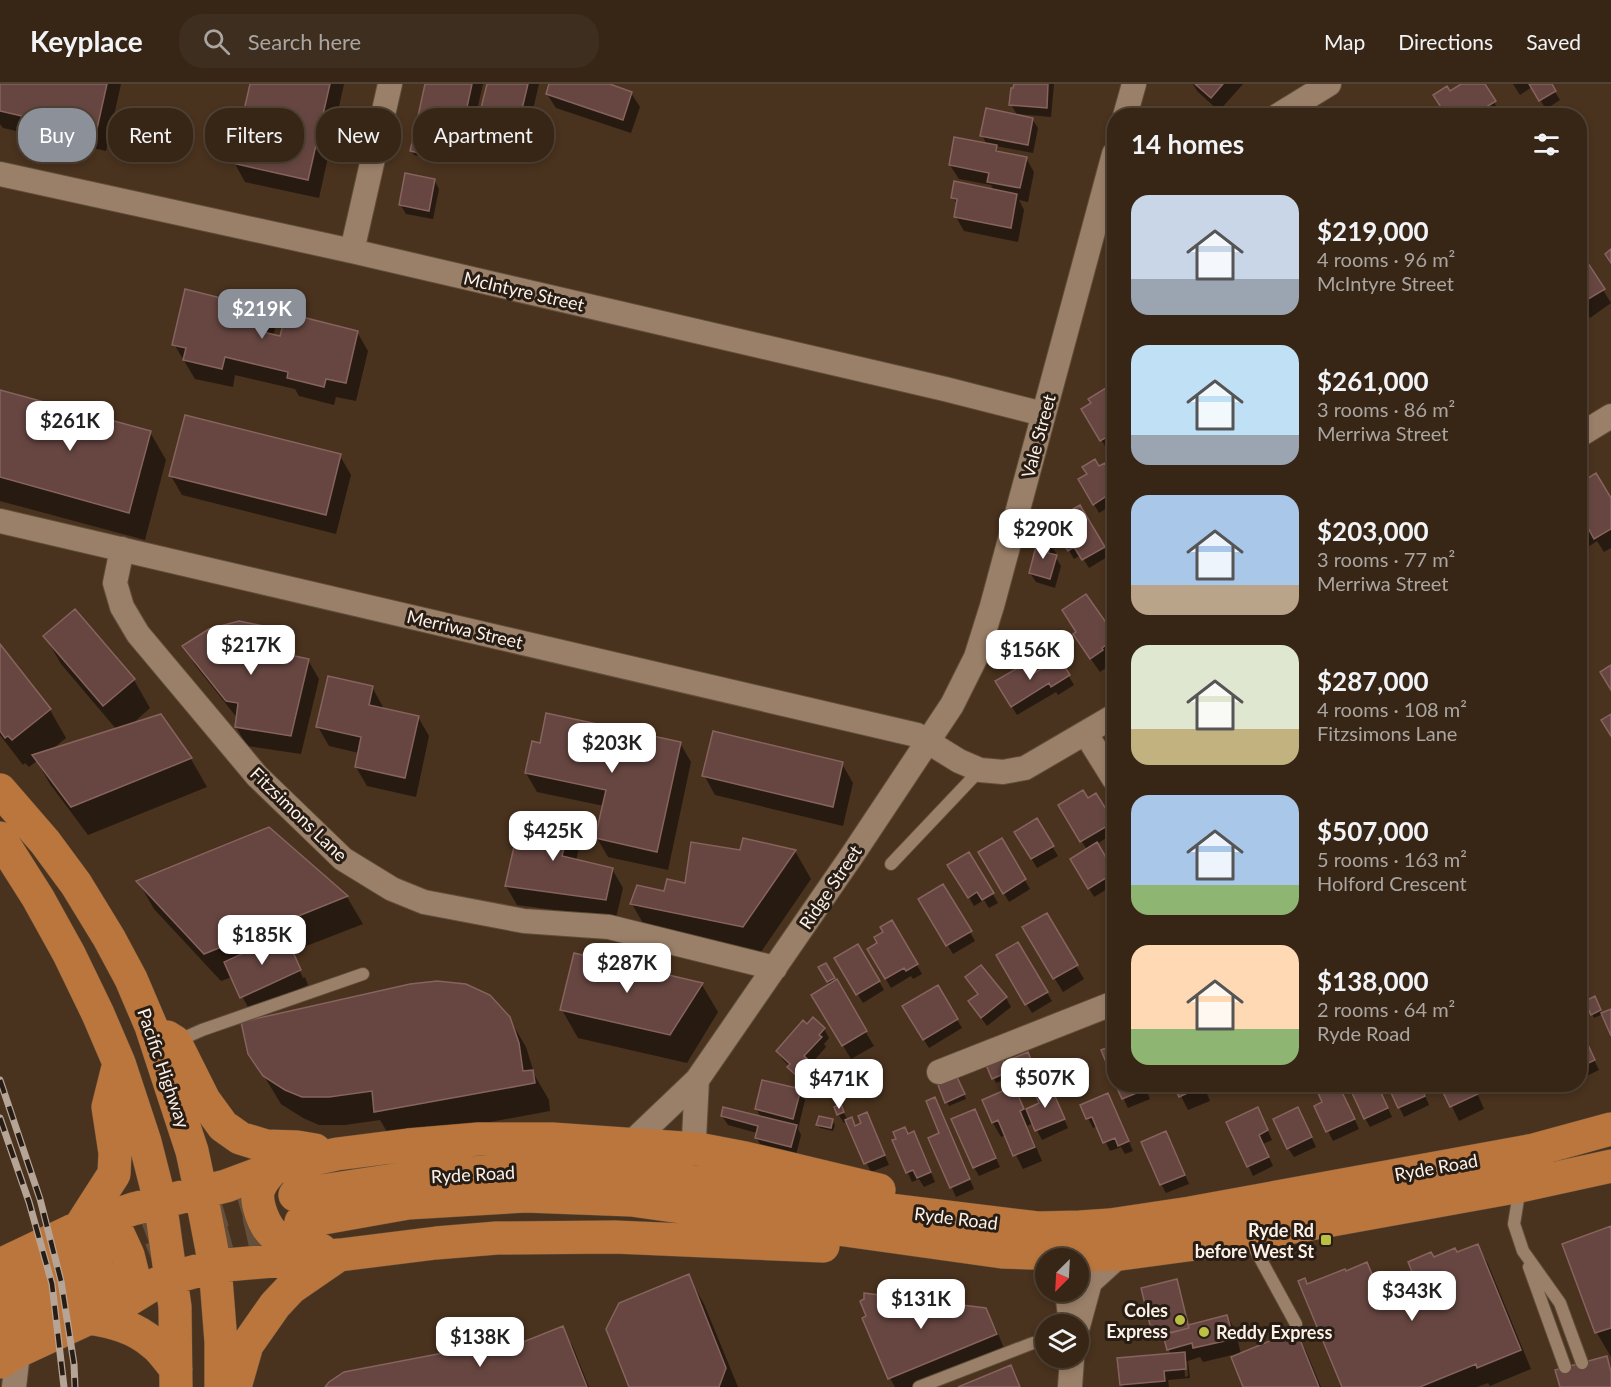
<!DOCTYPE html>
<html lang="en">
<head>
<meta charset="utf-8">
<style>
  :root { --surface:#372616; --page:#3e2e1f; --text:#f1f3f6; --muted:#aaa5a1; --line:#514335; --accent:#8c9099 }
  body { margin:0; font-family:Lato,sans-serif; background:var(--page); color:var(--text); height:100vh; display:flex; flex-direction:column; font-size:22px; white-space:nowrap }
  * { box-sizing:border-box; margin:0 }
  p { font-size:20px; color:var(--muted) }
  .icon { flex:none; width:33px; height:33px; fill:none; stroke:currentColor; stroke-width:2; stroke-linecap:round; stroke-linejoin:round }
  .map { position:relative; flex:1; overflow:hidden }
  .sheet { position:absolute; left:1107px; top:24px; width:480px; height:984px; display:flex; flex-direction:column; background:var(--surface); border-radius:24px; box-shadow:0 3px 9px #0003,0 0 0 2px var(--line) }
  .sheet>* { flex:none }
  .guide { position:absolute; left:18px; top:24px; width:570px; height:54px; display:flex; gap:12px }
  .needle { width:39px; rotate:204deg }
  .controls { position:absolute; left:1035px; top:1164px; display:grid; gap:12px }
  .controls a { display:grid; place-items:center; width:54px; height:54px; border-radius:50%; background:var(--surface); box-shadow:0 3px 9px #0003,0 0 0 2px var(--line); font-size:30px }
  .price { position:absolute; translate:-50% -51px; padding:0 14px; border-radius:12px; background:#fff; color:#222; font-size:20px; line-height:39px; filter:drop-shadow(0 2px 3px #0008) }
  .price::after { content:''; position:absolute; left:50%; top:36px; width:18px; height:14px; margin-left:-9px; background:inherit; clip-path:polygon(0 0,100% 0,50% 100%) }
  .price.selected { background:var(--accent); color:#fff }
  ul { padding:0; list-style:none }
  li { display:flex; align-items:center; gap:18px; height:150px; padding:0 24px }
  li span { display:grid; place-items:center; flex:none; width:168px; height:120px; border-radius:18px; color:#555 }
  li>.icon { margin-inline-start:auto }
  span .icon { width:72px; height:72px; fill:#fffc; stroke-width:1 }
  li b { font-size:26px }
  h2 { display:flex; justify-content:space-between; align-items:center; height:72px; padding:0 24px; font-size:26px }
  .pill { padding:0 21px; border-radius:24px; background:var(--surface); box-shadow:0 3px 9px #0003,0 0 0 2px var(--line); font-size:21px; line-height:54px }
  .pill.selected { background:var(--accent); color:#fff }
  header { display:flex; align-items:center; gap:36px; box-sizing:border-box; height:84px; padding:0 30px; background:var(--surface); border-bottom:2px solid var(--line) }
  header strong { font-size:28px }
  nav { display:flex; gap:33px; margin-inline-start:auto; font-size:21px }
  .search { width:420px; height:54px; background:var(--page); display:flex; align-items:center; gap:15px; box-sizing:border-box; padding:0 21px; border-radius:24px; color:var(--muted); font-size:22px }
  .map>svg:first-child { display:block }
</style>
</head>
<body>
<header>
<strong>Keyplace</strong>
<div class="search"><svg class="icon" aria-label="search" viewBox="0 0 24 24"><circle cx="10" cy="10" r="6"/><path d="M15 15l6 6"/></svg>Search here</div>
<nav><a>Map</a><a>Directions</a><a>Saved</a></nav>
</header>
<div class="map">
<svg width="1611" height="1303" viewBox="0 0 1611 1303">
  <rect width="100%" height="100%" fill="#49321e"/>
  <path fill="#0007" fill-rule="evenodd" d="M0,0H121L106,67L3,44L0,40Z
    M252,0H344L319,114L245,98L234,78Z
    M427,0H483L465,79L444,74L443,77L414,71L411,66Z
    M488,0H539L522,72L485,62L477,48Z
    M551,0H605L631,9L640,23L631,49L556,24L547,10Z
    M1015,0H1054L1051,33L1017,30V31L1011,20Z
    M1193,0H1243L1219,27L1197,7Z
    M1464,0H1483L1502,32H1447L1435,11L1449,9Z
    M1513,0H1550L1560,16L1546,25L1532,3L1520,11Z
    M1032,35L1038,44L1033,69L996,62L999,69L1026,74L1034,88L1028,118L1019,116L1024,126L1018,158L964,147L956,133L958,122L953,113L994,107L991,101L959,95L950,81L987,61L982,51Z
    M434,96L439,105L433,135L406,130L400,120Z
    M1580,169L1611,219L1590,234L1580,218Z
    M264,226L275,245L273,252L282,254L357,248L368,267L356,317L336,313L334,321L299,312L295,305L235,291L233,303L195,295L174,260Z
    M1114,301V361L1107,365L1083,326L1093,320L1090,315Z
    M0,307L150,348L166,376L145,456L0,417Z
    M340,372L351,391L336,450L182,411L171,392Z
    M1105,381L1114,396V420L1099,429L1080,396Z
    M1595,391L1611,417V464L1604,468L1597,457L1588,463L1580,448V400Z
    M1079,423L1109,472L1089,484L1081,471L1074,475L1062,455L1069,451L1060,435L1055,438L1062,449L1058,453L1047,436L1057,429L1060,434Z
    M1050,460L1056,469L1055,472L1061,482L1055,504L1036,498L1030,489Z
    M1086,512L1114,553V575L1109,579L1110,581L1100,588L1083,564L1077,549Z
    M75,527L134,596L150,624L130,642L161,632L191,675L207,703L88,751L50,700L37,677L29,683L25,679L23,681L0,651V562L50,626L66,654L50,667L117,646L61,580L45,552Z
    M263,543L274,562L273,568L308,576L319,595L301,670L247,662L236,643L238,635L195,581L184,562Z
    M1060,577L1074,601L1058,611L1056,608L1017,631L997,598L1031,592Z
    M372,603L383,623L382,625L418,633L429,652L416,713L367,702L356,683L359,669L329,662L318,643Z
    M680,659L691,678L668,786L608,773L597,754L604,722L537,708L526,689Z
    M842,680L853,699L843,742L715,711L704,691Z
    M1095,711L1114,743V749L1097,760L1114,790V801L1094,813L1072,775L1087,766L1060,721L1088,716Z
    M1036,736L1058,772L1037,784L1016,748Z
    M569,740L580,759L576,777L612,785L623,804L616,834L517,821L506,802Z
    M269,745L347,813L363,840L291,868L303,894L305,893L308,901L250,927L232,893L221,897L154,825L138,797Z
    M1001,756L1030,805L1009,818L980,769Z
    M741,767H795L811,795L759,871L648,848L632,820L686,800Z
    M969,770L998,819L989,824L984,816L974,822L950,781Z
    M943,802L975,857L953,870L920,816Z
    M1046,831L1084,895L1063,908L1024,844Z
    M892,838L922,890L913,895L911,892L891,904L869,866L879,860Z
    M1017,860L1052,917L1032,929L998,872Z
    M858,862L884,906L863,919L836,874Z
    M825,881L874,962L851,975L813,911L830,901L820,884Z
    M981,883L1006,914L1011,923L987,942L970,918L979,911L967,894Z
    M702,901L718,928L687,979L578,954L562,926Z
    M937,903L962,944L929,964L904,923Z
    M1594,914L1602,930L1611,926V948L1603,930L1594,934L1592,930Z
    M509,934L526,963L535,992L549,1016L550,1027L392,1056L380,1036L345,1041H319L303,1034L281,1020L250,969Z
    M813,935L824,945L829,954L824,960L826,963L811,980L816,989L805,1002L795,992L790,983L783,976L777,967Z
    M1580,950H1581L1586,959L1599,986L1580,995Z
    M1029,974L1035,987L1019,994L1017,990Z
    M1004,979L1009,993L996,999L988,981Z
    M959,999L966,1015L949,1022L947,1018Z
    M1117,1000H1144L1150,1015L1128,1024Z
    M1175,1000H1203L1210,1017L1188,1026Z
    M1338,1000L1359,1045L1333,1057L1316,1023L1324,1019Z
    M1377,1000L1392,1033L1370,1043L1365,1034Z
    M1388,1000H1420L1429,1021L1404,1033Z
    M1441,1000H1473L1484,1025L1459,1037Z
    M1050,1003L1068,1044L1042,1056L1033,1039L1027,1042L1042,1077L1023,1085L1006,1051L1001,1053L993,1039L984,1016L1013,1004L1025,1026L1041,1020Z
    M800,1007L805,1016L798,1045L801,1051L796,1071L762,1063L756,1053L757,1049L728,1041L722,1032L761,1033L756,1025Z
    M1113,1020L1133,1067L1125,1070L1121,1063L1110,1067L1098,1042L1093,1044L1082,1022Z
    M840,1022L848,1037L851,1035L856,1043L871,1039L889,1081L871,1088L847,1038L844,1039L838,1030Z
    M939,1024L974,1105L956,1113L930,1054L941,1050Z
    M1262,1034L1272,1056L1263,1060L1273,1082L1253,1092L1228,1038Z
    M1302,1034L1316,1063L1294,1073L1288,1064Z
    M979,1036L1000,1083L979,1092L974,1083Z
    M832,1037L835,1041L833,1047L820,1044L818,1040Z
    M908,1051L918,1058L935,1098L924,1103L919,1095L912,1098L894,1057Z
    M1171,1058L1189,1100L1166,1109L1161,1100Z
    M1611,1143V1273L1597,1249L1564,1161Z
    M1477,1161L1488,1180L1531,1285L1490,1302L1488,1299L1477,1303H1343L1308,1201L1367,1180L1382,1211L1417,1196L1433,1175L1457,1170Z
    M688,1192L704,1220L738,1303H631Z
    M985,1225L996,1245L1006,1269L925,1303H895L890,1294Z
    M1227,1232L1235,1246L1241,1270L1295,1248L1306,1267L1321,1303H1245L1232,1271L1203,1278L1200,1273L1188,1277L1190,1294L1168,1296L1169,1303H1123L1121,1300L1171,1271L1165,1254L1156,1256L1154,1252ZM1184,1277H1187L1188,1292L1185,1293Z
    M562,1244L573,1263L589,1303H328L504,1267Z"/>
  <path fill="#674641" stroke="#86635d" stroke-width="1.5" d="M0,0H107L96,49L0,27Z
    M250,0H330L308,96L232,79Z
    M425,0H472L458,65L413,55Z
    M487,0H528L514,58L475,48Z
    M549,0H610L632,8L623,36L546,10Z
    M1014,0H1048L1047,24L1009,21L1011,4H1013Z
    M1195,0H1223L1211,14Z
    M1461,0H1485L1496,17L1472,32H1455L1452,27L1446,31L1433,11L1447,2L1450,7Z
    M1529,0H1552L1556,7L1539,17Z
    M1431,23L1437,32H1417Z
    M986,24L1033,34L1028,61L980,52Z
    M954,53L997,61L996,67L1027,73L1020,104L987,98L989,89L949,81Z
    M413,55L444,62L441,74L410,67Z
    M405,89L435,95L429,127L399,121Z
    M954,97L1017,110L1011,144L954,133L957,115L951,114Z
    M1611,165V179L1605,170Z
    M1580,167L1605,205L1580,220Z
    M185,205L265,225L259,247L280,252L286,229L358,247L346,299L326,295L324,303L287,294L288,288L225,273L222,285L183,276L186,264L172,261Z
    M1114,299V349L1100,357L1081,325L1091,319L1088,315Z
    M0,306L151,347L129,429L0,393Z
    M185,331L341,370L326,431L169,392Z
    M1095,375L1099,382L1105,379L1114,394V407L1093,421L1078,395L1087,390L1082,383Z
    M1596,389L1611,414V445L1594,455L1588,444L1580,449V399Z
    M1080,421L1105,463L1082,476L1074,463L1068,467L1060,454L1067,450L1057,434Z
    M1057,427L1059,430L1054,433L1061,445L1055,450L1045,435Z
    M1038,455L1051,458L1048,469L1057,471L1050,495L1029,489Z
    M1086,510L1114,550V555L1102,564L1103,566L1090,575L1073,550L1076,548L1062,526Z
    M1114,512V528L1107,517Z
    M75,525L135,595L103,622L43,552Z
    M239,537L264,542L258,564L309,575L291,652L235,643L238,619L226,617L182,562L209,545Z
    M0,560L51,625L12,656L8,652L5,654L0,647Z
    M1060,575L1070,591L1051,603L1049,599L1011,623L995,597L1025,580L1032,590Z
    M1611,581V606L1600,588Z
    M328,592L373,602L369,621L419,632L405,694L355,683L361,653L316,643Z
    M546,629L681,658L657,768L595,754L606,706L525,689L532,657L540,659Z
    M161,630L192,674L71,723L32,671Z
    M1611,630V652L1601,636Z
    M713,647L843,678L833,723L702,692Z
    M1083,706L1088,714L1096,709L1114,738L1080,758L1058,721Z
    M522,728L570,739L562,772L613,784L606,816L505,802Z
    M1037,734L1054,762L1031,775L1014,748Z
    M269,743L348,812L204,870L136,797Z
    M743,754L796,766L743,843L630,820L637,801L664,807L667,795L685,799L691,758L740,766Z
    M1002,754L1026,795L1003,810L978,768Z
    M1097,758L1114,787V789L1088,805L1070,775Z
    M969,768L994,809L982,816L977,808L968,814L947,781Z
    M943,800L972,847L946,862L918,815Z
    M1047,829L1078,881L1053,895L1022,843Z
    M892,836L918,880L906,887L904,884L885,895L867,865L877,859L874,853L883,848L880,843Z
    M285,850L301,886L240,914L224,878Z
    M1018,858L1048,908L1025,921L996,871Z
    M858,860L880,897L856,911L834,874Z
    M574,869L703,899L670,951L560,926Z
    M826,879L835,894L827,898L818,883Z
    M981,881L1007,913L981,934L968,917L978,910L965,893Z
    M837,895L867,947L842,962L811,911Z
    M437,897L466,900L490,911L510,933L519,959L523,987L533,986L535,999L374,1028L372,1007L329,1013H302L285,1006L263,992L248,970L241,938L410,900Z
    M938,901L958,935L923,956L902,922Z
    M1595,912L1601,926L1591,931L1585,917Z
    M1611,925V952L1601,929Z
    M813,933L825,944L819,951L822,953L804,972L812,979L799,994L787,983L790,980L776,967L803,936L807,940Z
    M1582,948L1595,976L1580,983V949Z
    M1114,961V998L1101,966Z
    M1028,968L1034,983L1016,990L1009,976Z
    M1002,974L1008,988L992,995L986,981Z
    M957,993L965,1010L945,1019L938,1001Z
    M762,996L801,1005L793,1035L755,1025Z
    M1115,1000H1144L1146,1005L1122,1015Z
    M1173,1000H1202L1203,1002L1179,1013Z
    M1314,1000H1338L1355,1035L1326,1048L1314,1022L1322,1018Z
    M1348,1000H1377L1388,1024L1364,1035Z
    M1387,1000H1420L1425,1012L1398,1024Z
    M1439,1000H1473L1478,1010L1450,1023Z
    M1050,1001L1065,1035L1035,1047L1026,1025L1039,1019L1034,1007Z
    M1014,1002L1024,1025L1020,1027L1035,1063L1013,1072L998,1036L992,1039L982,1016Z
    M1108,1009L1129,1057L1118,1062L1115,1054L1103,1059L1092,1033L1086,1035L1080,1021Z
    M935,1013L970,1095L950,1104L928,1054L939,1049L926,1017Z
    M841,1020L844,1028L837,1031L834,1023Z
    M723,1023L797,1041L791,1063L755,1054L758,1042L721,1032Z
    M1258,1023L1268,1046L1259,1051L1269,1073L1247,1083L1226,1038Z
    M1298,1023L1312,1053L1287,1065L1273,1035Z
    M975,1025L996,1074L973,1084L951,1035Z
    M867,1028L885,1071L864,1080L845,1036L852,1033L855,1042L861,1039L858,1032Z
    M819,1032L833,1035L831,1044L816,1041Z
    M905,1043L908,1050L914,1047L931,1088L917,1094L913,1086L906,1089L892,1056L896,1055L893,1048Z
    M1166,1047L1185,1091L1160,1101L1141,1058Z
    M1611,1142V1244L1595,1249L1562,1160Z
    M1478,1160L1521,1266L1477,1284L1476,1280L1420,1303H1342L1298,1197L1305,1194L1307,1200L1345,1185L1346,1187L1367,1178L1380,1210L1415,1195L1408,1178L1431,1168L1434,1173L1455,1164L1457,1168Z
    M689,1190L726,1284L719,1303H629L606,1245L619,1219Z
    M1177,1195L1189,1244L1153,1253L1141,1204Z
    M864,1209L986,1224L997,1250L888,1295L862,1234L866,1232L860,1217L864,1215Z
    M1227,1231L1234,1255L1193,1264L1192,1259L1167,1266L1163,1251L1189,1244L1188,1241Z
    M563,1242L587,1303H325L329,1298L344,1288L500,1258L503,1266Z
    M1296,1246L1319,1303H1243L1231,1273Z
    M1185,1268L1186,1285L1164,1287L1165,1297L1120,1301L1117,1274Z
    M1607,1272L1611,1288V1303H1560L1555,1286Z
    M1011,1281L1020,1303H958Z"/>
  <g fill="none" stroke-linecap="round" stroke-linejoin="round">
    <path stroke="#644f3c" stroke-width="33" stroke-dasharray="33 16" stroke-linecap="butt" d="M100,1168L164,1144L242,1121L295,1111
      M106,1194L153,1175L243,1151L296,1139"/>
    <defs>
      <path id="lane" d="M891,780L980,686
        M175,958L202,946L363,890
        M1520,1103L1514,1140L1523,1167L1560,1219L1582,1279
        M1249,1154L1296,1240
        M1529,1183L1565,1283
        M919,1303L1033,1259H1046"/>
      <path id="street" d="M1125,32L1134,0
        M1277,32L1329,0
        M0,90L352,167L945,305L1043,330
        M352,167L390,0
        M1580,351L1611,332
        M0,437L917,651L959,677L980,686L1003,688L1025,684L1114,632
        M122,465L115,499L122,523L138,550L257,692L343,775L392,805L424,818L524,837L609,843L775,884
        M1086,650L1114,695
        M939,988L1114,919
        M697,996L694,1054L698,1065
        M631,1059L697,996L853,770L952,621L976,573L992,522L1114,70
        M1067,1208L1071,1240
        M1078,1242L1090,1198L1121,1170
        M14,1303L17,1277L14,1269
        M1070,1303L1072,1274"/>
      <path id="highway" d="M0,706L45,758L76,800L109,854L131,895L151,942L192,1067L201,1109L215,1182L221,1258V1303
        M0,754L38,814L69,870L98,930L119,979L145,1058L160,1117L175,1223L176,1303
        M167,953L175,958L204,1016L223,1042L240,1054L266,1062L297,1063L315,1066
        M274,1084C267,1091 260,1098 258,1108C256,1120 265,1145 275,1151C287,1160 306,1162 321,1166
        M295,1111L427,1091L489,1088L549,1087L624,1090L701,1099L833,1119L1038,1144L1080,1143L1110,1141L1190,1129L1534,1066L1611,1045
        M301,1138L408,1119L526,1112L631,1116L1002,1168L1093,1171L1121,1170L1210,1158L1520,1102L1611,1082
        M80,1143L114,1090L115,1069L108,1023L119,979
        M82,1143L107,1142L117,1147L128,1171L133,1191L128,1216
        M0,1181L80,1143L133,1125L226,1102L274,1084L337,1070L408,1061L479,1055H552L698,1065L745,1074L879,1106
        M0,1214L100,1168
        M89,1234C113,1238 135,1243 154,1260C162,1266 169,1277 176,1285
        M0,1243L106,1194
        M0,1278L14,1269L128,1216L149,1203L171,1194L215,1182L340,1171L436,1159L497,1154L615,1153L823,1162
        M235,1303L247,1261L275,1221L291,1204L336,1173"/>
    </defs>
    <use href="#lane" stroke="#604e3b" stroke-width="14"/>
    <use href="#street" stroke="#604e3b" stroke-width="26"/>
    <use href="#highway" stroke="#604e3b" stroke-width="34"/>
    <use href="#lane" stroke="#9b8069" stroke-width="12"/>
    <use href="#street" stroke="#9b8069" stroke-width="24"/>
    <use href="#highway" stroke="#ba763c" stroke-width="33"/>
    <defs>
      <path id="rail" d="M0,996L40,1115L61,1197L74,1280L75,1303
        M0,1034L29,1118L52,1200L64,1303"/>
    </defs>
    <use href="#rail" stroke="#b6a597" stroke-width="7"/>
    <use href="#rail" stroke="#271d14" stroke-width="4.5" stroke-dasharray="14" stroke-linecap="butt"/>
  </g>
  <g fill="#bbc045" stroke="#271d14" stroke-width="2">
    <rect x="1320" y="1150" width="12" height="12" rx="3"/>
    <circle cx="1180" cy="1236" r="6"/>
    <circle cx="1204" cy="1248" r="6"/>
  </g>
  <g text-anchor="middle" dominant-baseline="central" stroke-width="6" stroke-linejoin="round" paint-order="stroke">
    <g font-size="18" fill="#fdf1e7" stroke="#271d14">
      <text transform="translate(524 207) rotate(13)">McIntyre Street</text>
      <text transform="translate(1038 352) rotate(-75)">Vale Street</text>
      <text transform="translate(465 545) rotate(13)">Merriwa Street</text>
      <text transform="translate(299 730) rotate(44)">Fitzsimons Lane</text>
      <text transform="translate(830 803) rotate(-56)">Ridge Street</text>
      <text transform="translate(164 984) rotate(71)">Pacific Highway</text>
      <text transform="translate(1436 1083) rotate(-10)">Ryde Road</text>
      <text transform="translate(473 1090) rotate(-3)">Ryde Road</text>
      <text transform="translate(956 1134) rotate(7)">Ryde Road</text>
    </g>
    <g font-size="18" font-weight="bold" fill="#fdf1e7" stroke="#271d14" text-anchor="end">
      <text x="1314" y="1146">Ryde Rd<tspan x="1314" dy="21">before West St</tspan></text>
      <text x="1168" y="1226">Coles<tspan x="1168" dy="21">Express</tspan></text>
      <text x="1216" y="1248" text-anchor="start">Reddy Express</text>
    </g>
  </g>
</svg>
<div class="controls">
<a><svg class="needle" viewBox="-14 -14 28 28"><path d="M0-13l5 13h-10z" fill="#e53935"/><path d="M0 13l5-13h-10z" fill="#aaa5a1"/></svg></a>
<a><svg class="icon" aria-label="layers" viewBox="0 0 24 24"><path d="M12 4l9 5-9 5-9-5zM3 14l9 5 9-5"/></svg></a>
</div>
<b class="price selected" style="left:262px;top:256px">$219K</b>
<b class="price" style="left:70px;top:368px">$261K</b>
<b class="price" style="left:1043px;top:476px">$290K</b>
<b class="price" style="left:251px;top:592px">$217K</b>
<b class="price" style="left:1030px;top:597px">$156K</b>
<b class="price" style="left:612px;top:690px">$203K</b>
<b class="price" style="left:553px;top:778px">$425K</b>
<b class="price" style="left:262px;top:882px">$185K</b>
<b class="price" style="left:627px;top:910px">$287K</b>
<b class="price" style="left:1045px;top:1025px">$507K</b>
<b class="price" style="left:839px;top:1026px">$471K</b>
<b class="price" style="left:1412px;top:1238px">$343K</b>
<b class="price" style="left:921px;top:1246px">$131K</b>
<b class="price" style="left:480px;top:1284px">$138K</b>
<div class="guide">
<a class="pill selected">Buy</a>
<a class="pill">Rent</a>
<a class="pill">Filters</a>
<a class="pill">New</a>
<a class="pill">Apartment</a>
</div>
<section class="sheet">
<h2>14 homes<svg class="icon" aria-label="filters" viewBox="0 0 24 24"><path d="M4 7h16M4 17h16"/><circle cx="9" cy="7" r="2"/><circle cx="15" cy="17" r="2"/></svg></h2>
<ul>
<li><span style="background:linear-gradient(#c9d6e8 70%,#9aa5b1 0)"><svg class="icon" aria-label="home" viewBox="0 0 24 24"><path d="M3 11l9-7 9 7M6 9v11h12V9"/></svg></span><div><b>$219,000</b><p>4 rooms · 96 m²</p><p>McIntyre Street</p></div></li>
<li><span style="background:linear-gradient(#bfe0f5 75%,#9aa5b1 0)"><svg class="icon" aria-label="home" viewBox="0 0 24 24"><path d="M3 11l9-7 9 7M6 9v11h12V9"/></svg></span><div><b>$261,000</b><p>3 rooms · 86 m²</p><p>Merriwa Street</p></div></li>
<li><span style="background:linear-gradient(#a9c7e8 75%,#b9a48a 0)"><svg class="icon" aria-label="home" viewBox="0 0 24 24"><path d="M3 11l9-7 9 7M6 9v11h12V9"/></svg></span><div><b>$203,000</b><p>3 rooms · 77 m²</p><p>Merriwa Street</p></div></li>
<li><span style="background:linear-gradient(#dfe7d0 70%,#c2b280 0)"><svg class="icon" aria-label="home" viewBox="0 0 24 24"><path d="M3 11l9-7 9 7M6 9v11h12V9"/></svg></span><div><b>$287,000</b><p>4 rooms · 108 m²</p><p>Fitzsimons Lane</p></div></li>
<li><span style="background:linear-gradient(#a9c7e8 75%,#8fb573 0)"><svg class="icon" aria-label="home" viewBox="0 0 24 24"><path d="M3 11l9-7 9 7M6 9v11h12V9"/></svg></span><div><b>$507,000</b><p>5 rooms · 163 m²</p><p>Holford Crescent</p></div></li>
<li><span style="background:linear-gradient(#ffd9b3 70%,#8fb573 0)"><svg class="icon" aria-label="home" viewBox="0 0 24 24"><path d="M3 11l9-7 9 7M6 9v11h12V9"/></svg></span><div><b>$138,000</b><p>2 rooms · 64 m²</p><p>Ryde Road</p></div></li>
</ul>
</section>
</div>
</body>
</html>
